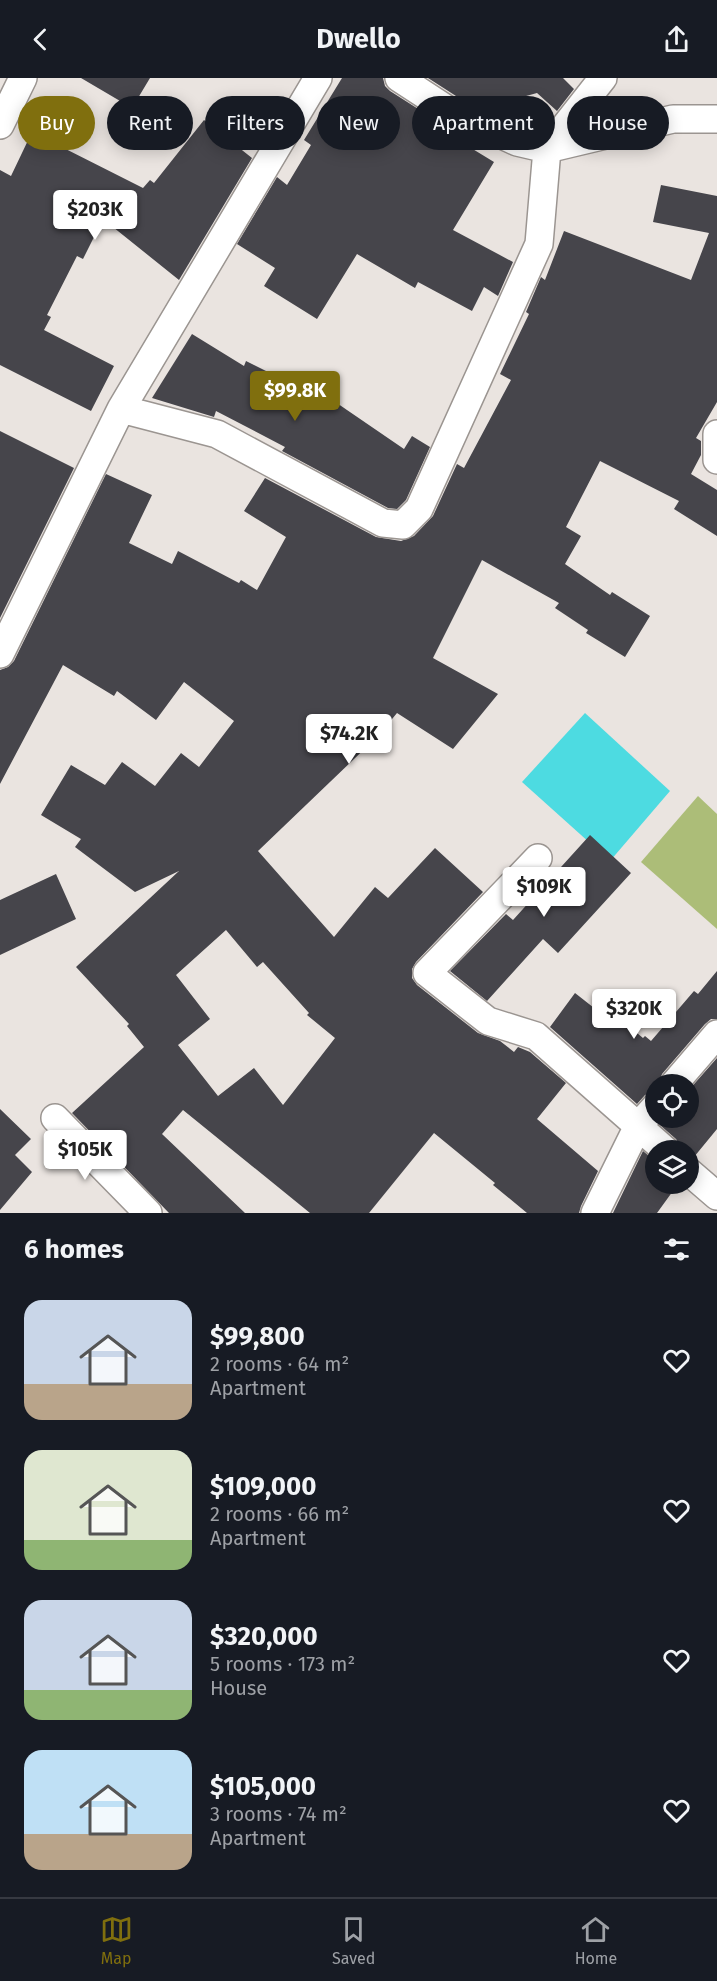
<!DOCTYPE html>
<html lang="en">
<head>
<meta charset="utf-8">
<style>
  :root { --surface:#171b24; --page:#20242c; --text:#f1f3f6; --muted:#9ea1a6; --line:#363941; --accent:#806f0e }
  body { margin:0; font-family:"Fira Sans",sans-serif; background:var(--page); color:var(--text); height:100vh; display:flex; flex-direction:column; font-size:22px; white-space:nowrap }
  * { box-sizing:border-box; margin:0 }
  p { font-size:20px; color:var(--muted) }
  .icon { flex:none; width:33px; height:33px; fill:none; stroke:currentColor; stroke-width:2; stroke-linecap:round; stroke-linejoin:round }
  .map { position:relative; height:1135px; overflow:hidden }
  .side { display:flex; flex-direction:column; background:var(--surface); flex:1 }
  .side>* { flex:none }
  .banner { position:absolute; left:18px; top:18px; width:681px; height:54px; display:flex; gap:12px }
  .controls { position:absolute; left:645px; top:996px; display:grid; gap:12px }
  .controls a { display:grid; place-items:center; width:54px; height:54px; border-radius:50%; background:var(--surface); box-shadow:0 3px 15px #0003; font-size:30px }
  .price { position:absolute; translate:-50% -51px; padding:0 14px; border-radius:6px; background:#fff; color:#222; font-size:20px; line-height:39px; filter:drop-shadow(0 2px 3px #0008) }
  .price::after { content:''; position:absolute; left:50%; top:36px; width:18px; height:14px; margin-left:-9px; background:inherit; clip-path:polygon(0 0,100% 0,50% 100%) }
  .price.current { background:var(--accent); color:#fff }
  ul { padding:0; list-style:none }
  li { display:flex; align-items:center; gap:18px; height:150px; padding:0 24px }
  li span { display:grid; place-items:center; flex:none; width:168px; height:120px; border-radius:18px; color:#555 }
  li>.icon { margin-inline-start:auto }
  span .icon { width:72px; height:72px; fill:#fffc; stroke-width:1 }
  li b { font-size:26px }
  h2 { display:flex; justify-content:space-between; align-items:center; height:72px; padding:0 24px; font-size:26px }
  .chip { padding:0 21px; border-radius:27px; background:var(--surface); box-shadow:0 3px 15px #0003; font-size:21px; line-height:54px }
  .chip.current { background:var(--accent); color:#fff }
  header { display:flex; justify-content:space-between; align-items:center; height:78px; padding:0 24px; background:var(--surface); font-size:27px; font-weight:700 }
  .tabs { display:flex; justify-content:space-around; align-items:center; height:84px; border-top:2px solid var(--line); background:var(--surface); font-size:16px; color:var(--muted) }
  .tabs a { display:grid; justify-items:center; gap:3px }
  .tabs .current { color:var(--accent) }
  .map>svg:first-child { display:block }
</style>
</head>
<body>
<header><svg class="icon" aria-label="back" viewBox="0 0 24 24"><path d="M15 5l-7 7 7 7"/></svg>Dwello<svg class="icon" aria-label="share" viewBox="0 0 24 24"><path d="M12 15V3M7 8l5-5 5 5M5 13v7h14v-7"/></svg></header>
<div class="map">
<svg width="717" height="1135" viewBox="0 0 717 1135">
  <rect width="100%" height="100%" fill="#eae4e0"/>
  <path fill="#acbd78" d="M698,718L717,736V851L641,784Z"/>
  <path fill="#4ddbe1" d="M585,635L670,713L610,783L522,704Z"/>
  <path fill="#46454b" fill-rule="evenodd" d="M81,0H150L132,30Z
    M342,0H383L385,8L390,13L437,43L430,45L494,84L453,152L513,184L498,218L484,209L472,233L418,204L415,210L357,176L317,241L264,208L275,190L237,166L277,99L287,107L311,67L304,62Z
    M428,0H563L574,11L557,33L537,15L482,30L456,18Z
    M204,42L252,80L179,202L103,141L83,181L77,178L47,237L51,239L44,252L114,288L91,333L0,287V92L11,98L32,54L143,110L150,102L154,105Z
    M661,107L717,118V324L696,360L701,363V377L691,396L717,412V458L674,431L679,423L600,383L566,449L581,458L565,486L610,517L612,514L650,538L625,579L586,555L588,552L555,530L559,525L482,482L433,580L498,616L453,671L397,635L378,658L258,773L334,859L375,809L388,820L435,770L483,814L416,884L412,891V900L417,907L478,955L500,963L514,974L518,969L530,974L566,1005L537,1041L598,1093L581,1128L579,1135H527L493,1107L495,1105L434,1055L369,1135H310L183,1032L162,1056L245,1135H169L72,1035L144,969L127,948L129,946L76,889L179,793L135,814L75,769L81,761L41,737L71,687L105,707L122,684L155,708L181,675L199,689L234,643L184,604L156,642L117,613L114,618L63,587L0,706V592L8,589L14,583L106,396L152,417L129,465L172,486L178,473L239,505L241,502L257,512L286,459L244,433L265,400L376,459L401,463L414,458L433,438L457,386L464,390L511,302L500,296L529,236L526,234L541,199L545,202L564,153L691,202L709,155L653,144ZM226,852L257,889L263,884L309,935L307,937L335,960L283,1027L254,990L218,1018L178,967L210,941L176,897Z
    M192,256L244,288L246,283L326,323L328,319L404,371L412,358L430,369L406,422L397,431L388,430L282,373L285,369L216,333L214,339L152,320Z
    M0,353L74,390L0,540Z
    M590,757L631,795L558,875L543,861L487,923L450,893L506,836L513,842Z
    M56,796L76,841L0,877V822Z
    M717,893V941H711L705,946L662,996L659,1006H656V1013L645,1017L637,1026L550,949L575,915L603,937L608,931L643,960L645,958L651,963L694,913L698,916Z
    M717,980V1051L694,1079L688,1078V1072H680V1067L676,1061L660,1047L667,1040H688V1013Z
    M0,1031L31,1061L15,1077L32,1094L0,1132Z
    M643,1073L656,1084V1106H678L657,1135H613Z"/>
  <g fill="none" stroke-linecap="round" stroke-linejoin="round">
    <defs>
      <path id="minor" d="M318,0L121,331L217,356L383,445L403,447L419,431L539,166L547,71L603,0
        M399,0L448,32L517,64L547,71L673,41H717
        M0,47L23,0
        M717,356V382
        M0,576L121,331
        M538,780L427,895L488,943L536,958L638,1048L595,1135
        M674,1006L717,956
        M656,1028L638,1048L665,1072
        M55,1040L148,1135
        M688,1093L717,1118"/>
    </defs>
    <use href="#minor" stroke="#9b9591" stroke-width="30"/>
    <use href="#minor" stroke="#fff" stroke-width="27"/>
  </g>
</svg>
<div class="controls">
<a><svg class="icon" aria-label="locate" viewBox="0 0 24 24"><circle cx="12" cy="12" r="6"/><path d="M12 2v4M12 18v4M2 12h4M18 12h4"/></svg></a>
<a><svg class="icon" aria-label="layers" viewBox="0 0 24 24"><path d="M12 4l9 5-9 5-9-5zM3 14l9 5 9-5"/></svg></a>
</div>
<b class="price" style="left:95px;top:163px">$203K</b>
<b class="price current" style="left:295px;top:344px">$99.8K</b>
<b class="price" style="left:349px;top:687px">$74.2K</b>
<b class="price" style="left:544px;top:840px">$109K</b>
<b class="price" style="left:634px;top:962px">$320K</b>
<b class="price" style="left:85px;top:1103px">$105K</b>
<div class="banner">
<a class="chip current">Buy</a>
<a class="chip">Rent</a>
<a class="chip">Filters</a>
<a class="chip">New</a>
<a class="chip">Apartment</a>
<a class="chip">House</a>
</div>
</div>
<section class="side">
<h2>6 homes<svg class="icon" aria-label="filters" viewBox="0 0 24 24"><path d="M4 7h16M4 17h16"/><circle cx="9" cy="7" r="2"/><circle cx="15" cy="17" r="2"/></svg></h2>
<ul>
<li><span style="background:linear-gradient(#c9d6e8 70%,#b9a48a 0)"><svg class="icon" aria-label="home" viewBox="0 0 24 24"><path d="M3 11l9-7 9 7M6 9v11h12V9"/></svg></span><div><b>$99,800</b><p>2 rooms · 64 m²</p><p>Apartment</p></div><svg class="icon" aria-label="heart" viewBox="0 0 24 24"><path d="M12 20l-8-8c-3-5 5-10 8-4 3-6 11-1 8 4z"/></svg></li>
<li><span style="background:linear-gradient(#dfe7d0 75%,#8fb573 0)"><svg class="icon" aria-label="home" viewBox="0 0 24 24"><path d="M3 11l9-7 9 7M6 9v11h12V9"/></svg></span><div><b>$109,000</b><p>2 rooms · 66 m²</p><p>Apartment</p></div><svg class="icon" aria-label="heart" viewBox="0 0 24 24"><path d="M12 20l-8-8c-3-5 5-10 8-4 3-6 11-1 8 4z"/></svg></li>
<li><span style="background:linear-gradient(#c9d6e8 75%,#8fb573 0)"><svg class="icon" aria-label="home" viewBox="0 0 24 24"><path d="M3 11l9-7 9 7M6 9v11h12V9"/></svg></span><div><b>$320,000</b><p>5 rooms · 173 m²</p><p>House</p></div><svg class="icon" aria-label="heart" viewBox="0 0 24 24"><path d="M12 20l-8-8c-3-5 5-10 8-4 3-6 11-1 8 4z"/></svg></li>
<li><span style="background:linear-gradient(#bfe0f5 70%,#b9a48a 0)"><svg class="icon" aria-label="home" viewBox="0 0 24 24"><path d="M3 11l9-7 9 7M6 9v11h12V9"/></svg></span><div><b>$105,000</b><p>3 rooms · 74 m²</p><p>Apartment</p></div><svg class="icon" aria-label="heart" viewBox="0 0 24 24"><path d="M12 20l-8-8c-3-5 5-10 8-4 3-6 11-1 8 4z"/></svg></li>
</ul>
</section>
<nav class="tabs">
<a class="current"><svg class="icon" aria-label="map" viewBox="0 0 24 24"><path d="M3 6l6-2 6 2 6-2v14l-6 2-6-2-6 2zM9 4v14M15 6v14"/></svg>Map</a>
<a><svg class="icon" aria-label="saved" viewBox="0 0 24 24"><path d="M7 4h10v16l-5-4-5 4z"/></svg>Saved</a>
<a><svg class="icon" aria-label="home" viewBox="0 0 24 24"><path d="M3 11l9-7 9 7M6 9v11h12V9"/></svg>Home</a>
</nav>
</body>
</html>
